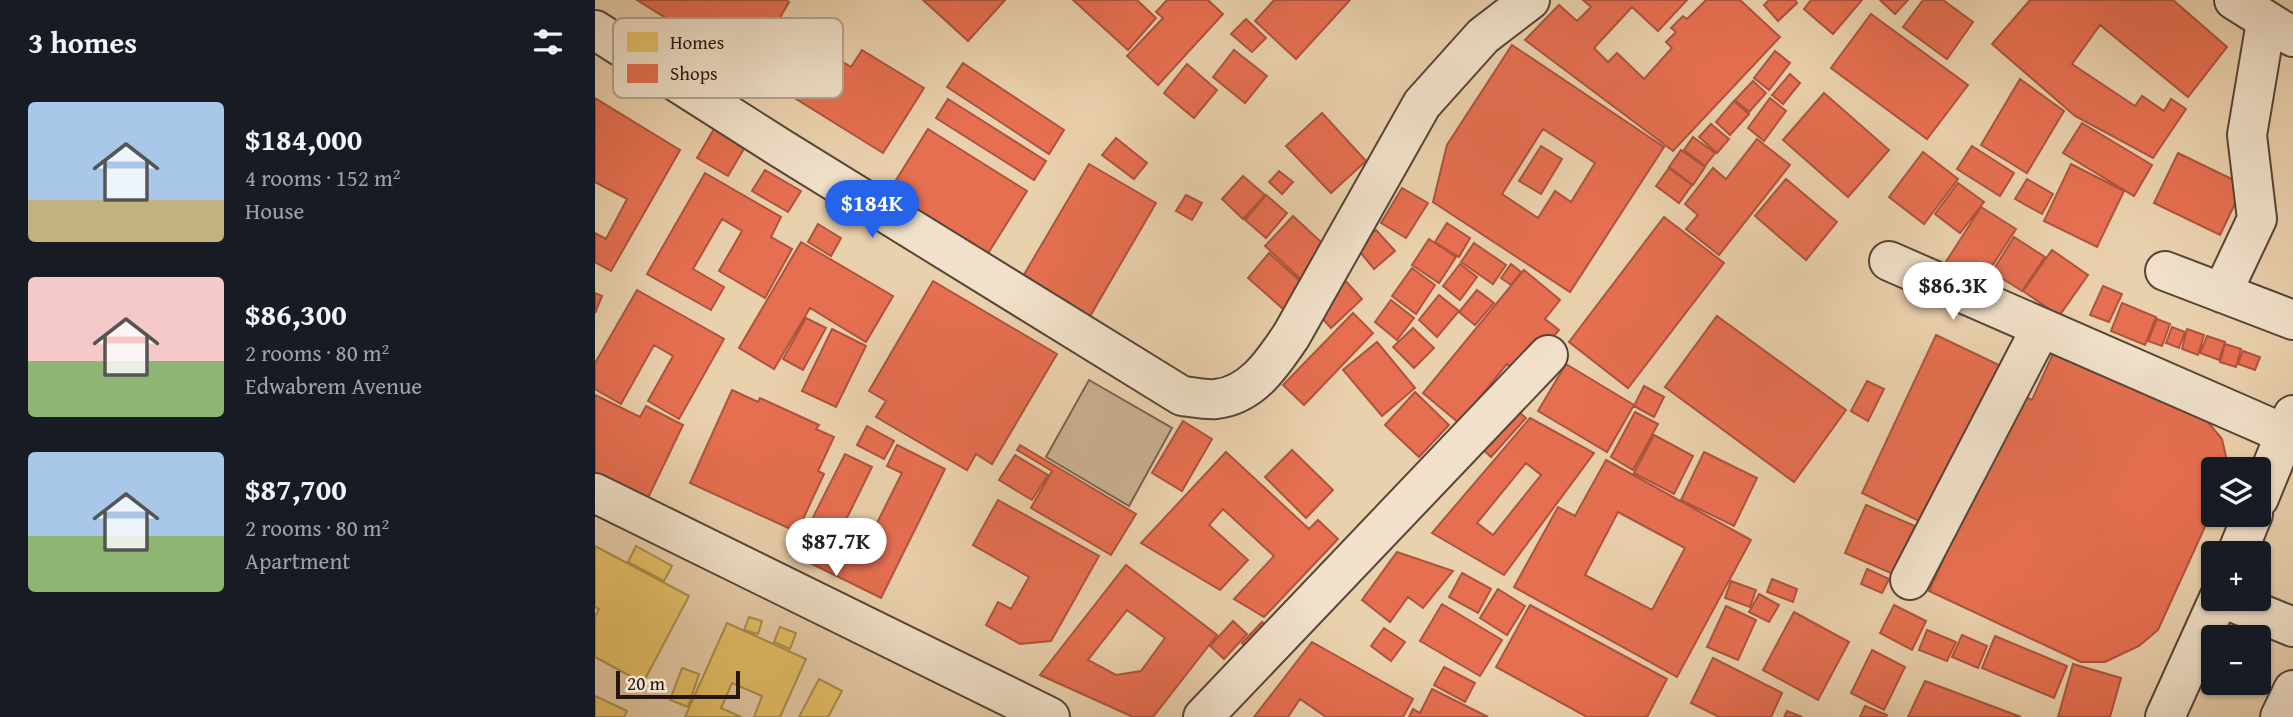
<!DOCTYPE html>
<html lang="en">
<head>
<meta charset="utf-8">
<style>
  :root { --surface:#171b24; --page:#20242c; --text:#f1f3f6; --muted:#9ea1a6; --accent:#2563eb }
  body { margin:0; font-family:"Gentium Book Plus",serif; background:var(--page); color:var(--text); height:100vh; display:flex; flex-direction:column; font-size:26px; white-space:nowrap }
  * { box-sizing:border-box; margin:0 }
  p { font-size:23px; color:var(--muted) }
  .icon { flex:none; width:38px; height:38px; fill:none; stroke:currentColor; stroke-width:2; stroke-linecap:round; stroke-linejoin:round }
  .map { position:relative; flex:1; overflow:hidden }
  .panel { display:flex; flex-direction:column; background:var(--surface); width:595px }
  .panel>* { flex:none }
  .fabs { position:absolute; left:1606px; top:457px; display:grid; gap:14px }
  .fabs a { display:grid; place-items:center; width:70px; height:70px; border-radius:7px; background:var(--surface); box-shadow:0 2px 5px #0004; font-size:35px }
  .scale { position:absolute; left:21px; bottom:18px; width:124px; box-sizing:border-box; padding-left:7px; border:4px solid #261610; border-top:0; font-size:19px; line-height:24px; white-space:nowrap; color:#261610; -webkit-text-stroke:5px #f1e1ca; paint-order:stroke }
  .price { position:absolute; translate:-50% -60px; padding:0 16px; border-radius:24px; background:#fff; color:#222; font-size:23px; line-height:46px; filter:drop-shadow(0 2px 4px #0008) }
  .price::after { content:''; position:absolute; left:50%; top:42px; width:21px; height:16px; margin-left:-10px; background:inherit; clip-path:polygon(0 0,100% 0,50% 100%) }
  .price.on { background:var(--accent); color:#fff }
  ul { padding:0; list-style:none }
  li { display:flex; align-items:center; gap:21px; height:175px; padding:0 28px }
  li span { display:grid; place-items:center; flex:none; width:196px; height:140px; border-radius:7px; color:#555 }
  li>.icon { margin-inline-start:auto }
  span .icon { width:84px; height:84px; fill:#fffc; stroke-width:1 }
  li b { font-size:30px }
  h2 { display:flex; justify-content:space-between; align-items:center; height:84px; padding:0 28px; font-size:30px }
  main { display:flex; flex:1; min-height:0 }
  .map>svg:first-child { display:block }
</style>
</head>
<body>
<main>
<section class="panel">
<h2>3 homes<svg class="icon" aria-label="filters" viewBox="0 0 24 24"><path d="M4 7h16M4 17h16"/><circle cx="9" cy="7" r="2"/><circle cx="15" cy="17" r="2"/></svg></h2>
<ul>
<li><span style="background:linear-gradient(#a9c7e8 70%,#c2b280 0)"><svg class="icon" aria-label="home" viewBox="0 0 24 24"><path d="M3 11l9-7 9 7M6 9v11h12V9"/></svg></span><div><b>$184,000</b><p>4 rooms · 152 m²</p><p>House</p></div></li>
<li><span style="background:linear-gradient(#f6c9c9 60%,#8fb573 0)"><svg class="icon" aria-label="home" viewBox="0 0 24 24"><path d="M3 11l9-7 9 7M6 9v11h12V9"/></svg></span><div><b>$86,300</b><p>2 rooms · 80 m²</p><p>Edwabrem Avenue</p></div></li>
<li><span style="background:linear-gradient(#a9c7e8 60%,#8fb573 0)"><svg class="icon" aria-label="home" viewBox="0 0 24 24"><path d="M3 11l9-7 9 7M6 9v11h12V9"/></svg></span><div><b>$87,700</b><p>2 rooms · 80 m²</p><p>Apartment</p></div></li>
</ul>
</section>
<div class="map">
<svg width="1698" height="717" viewBox="0 0 1698 717">
  <rect width="100%" height="100%" fill="#ead1ad"/>
  <filter id="stains"><feTurbulence type="fractalNoise" baseFrequency=".00286" numOctaves="4"/><feColorMatrix values="0 0 0 0 .2 0 0 0 0 .09 0 0 0 0 .02 0 0 0 .5 -.17"/></filter>
  <radialGradient id="worn" r=".72"><stop offset=".6" stop-color="#630" stop-opacity="0"/><stop offset="1" stop-color="#630" stop-opacity=".3"/></radialGradient>
  <path fill="#c9b192" stroke="#786451" stroke-width="2" d="M494,380L577,428L534,506L451,457Z"/>
  <path fill="#e9c46a" stroke="#ae904f" stroke-width="2" d="M0,546L94,596L48,683L0,657V617L4,609L0,607Z
    M41,546L77,566L69,581L33,562Z
    M154,617L167,621L163,634L149,630Z
    M132,623L211,659L185,717H159L167,696L137,683L126,708L146,717H90Z
    M185,627L201,633L195,649L179,642Z
    M87,668L104,674L93,707L75,700Z
    M224,679L247,691L233,717H204Z
    M0,696L32,711L29,717H0Z"/>
  <path fill="#e76f51" stroke="#ad543e" stroke-width="2" fill-rule="evenodd" d="M42,0H191L194,2L183,21L256,67L267,50L329,88L288,153Z
    M328,0H410L373,41Z
    M478,0H542L561,18L533,50Z
    M572,0H613L628,14L563,85L532,56L568,18L561,12Z
    M679,0H755L701,59L660,21Z
    M988,0H1092L1063,31L1037,7L999,48L1013,62L1022,53L1049,79L1077,48L1071,42L1081,32L1076,28L1088,16L1092,19L1111,0H1145L1185,37L1078,151L930,40L964,5L982,21L996,7Z
    M1174,0H1200L1202,3L1183,21L1169,5Z
    M1216,0H1267L1238,34L1209,9Z
    M1285,0H1313L1300,14Z
    M1328,0H1348L1378,22L1352,59L1308,27Z
    M1435,0H1578L1632,47L1593,97L1505,25L1477,64L1540,106L1547,96L1569,111L1576,99L1591,109L1558,158L1480,116L1397,44Z
    M1276,14L1373,85L1332,139L1236,68Z
    M651,19L671,38L657,52L636,34Z
    M917,45L1069,147L975,292L838,202L852,145ZM948,129L1000,163L976,202L960,191L943,218L907,194Z
    M639,50L672,76L650,103L618,77Z
    M1180,51L1195,63L1174,90L1159,78Z
    M368,63L469,130L454,154L352,87Z
    M592,64L622,90L599,118L569,93Z
    M1195,74L1205,83L1188,104L1177,95Z
    M1425,79L1469,111L1432,173L1386,145Z
    M1158,81L1171,93L1154,112L1140,100Z
    M1229,93L1294,150L1253,197L1188,140Z
    M0,98L85,150L16,271L0,262V233L11,239L32,199L0,182Z
    M1175,98L1191,111L1169,141L1153,128Z
    M353,99L451,161L439,180L341,118Z
    M1139,101L1154,114L1135,135L1121,122Z
    M727,113L771,161L736,193L691,146Z
    M123,122L154,140L133,176L102,158Z
    M1487,123L1557,165L1539,196L1468,153Z
    M1116,124L1134,139L1122,153L1104,137Z
    M333,129L432,191L392,255L293,193Z
    M1098,137L1120,153L1110,166L1089,150Z
    M521,138L552,163L539,179L507,155Z
    M1162,139L1195,165L1124,255L1091,229L1103,215L1090,204L1118,168L1131,179Z
    M946,146L967,159L946,194L924,181Z
    M1377,146L1419,173L1405,196L1362,169Z
    M1086,150L1110,167L1098,185L1074,167Z
    M1328,152L1363,179L1329,224L1294,197Z
    M1583,153L1649,185L1625,235L1559,203Z
    M494,164L561,203L494,318L427,278Z
    M1476,164L1529,191L1502,247L1449,221Z
    M1074,168L1097,185L1084,203L1061,186Z
    M170,170L206,191L193,212L157,191Z
    M684,171L698,182L687,194L674,182Z
    M110,173L186,217L176,237L197,249L170,298L124,271L147,231L127,219L98,269L129,287L116,310L52,274Z
    M648,176L670,195L648,219L627,199Z
    M1191,179L1242,222L1211,260L1160,216Z
    M1432,179L1458,194L1447,214L1420,199Z
    M1363,183L1389,202L1365,233L1340,214Z
    M807,188L833,203L811,238L786,223Z
    M591,195L607,203L597,220L581,211Z
    M671,195L692,213L671,238L650,220Z
    M1386,207L1421,229L1381,291L1347,268Z
    M698,216L739,254L711,284L670,246Z
    M1069,217L1129,263L1033,388L974,342Z
    M852,223L875,238L864,257L840,242Z
    M223,224L246,238L236,256L213,242Z
    M781,230L800,251L779,269L761,247Z
    M1419,237L1450,257L1427,291L1397,272Z
    M834,239L861,257L844,283L817,265Z
    M206,242L298,296L271,342L215,308L179,369L144,348Z
    M879,243L911,265L898,284L866,262Z
    M1457,250L1493,275L1464,316L1428,291Z
    M674,253L706,282L699,289L711,300L696,316L653,278Z
    M865,264L882,277L865,300L848,286Z
    M916,264L926,272L916,285L906,278Z
    M817,268L840,285L821,314L797,296Z
    M929,270L965,300L950,319L964,330L926,376L912,364L864,423L828,393Z
    M746,276L767,299L736,328L715,305Z
    M338,281L462,354L397,464L381,454L372,470L281,417L291,401L274,391Z
    M1508,286L1527,294L1514,322L1495,315Z
    M42,290L129,339L84,419L53,401L78,356L59,345L26,404L0,389V363Z
    M882,290L899,303L880,325L864,312Z
    M0,293L7,296L0,313Z
    M844,295L864,311L842,337L824,320Z
    M796,300L819,318L802,340L780,322Z
    M1527,303L1561,317L1550,345L1516,331Z
    M758,313L778,333L709,405L688,385Z
    M1122,316L1251,410L1199,482L1070,387Z
    M211,318L231,328L208,370L188,359Z
    M1562,319L1575,324L1567,346L1553,341Z
    M1577,327L1590,332L1584,348L1571,343Z
    M818,328L839,348L819,368L798,347Z
    M237,329L271,346L241,407L207,391Z
    M1592,329L1609,335L1603,355L1587,349Z
    M1341,335L1408,367L1334,526L1267,493Z
    M1612,336L1630,342L1624,360L1605,353Z
    M782,342L820,388L787,416L748,370Z
    M1630,344L1646,349L1641,367L1625,362Z
    M1461,347L1608,416L1627,439L1632,461V469H1619V507L1563,630L1544,646L1510,662H1486L1334,591L1424,394L1437,400Z
    M1648,351L1665,357L1660,370L1643,364Z
    M971,364L1039,405L1012,452L943,411Z
    M1272,381L1289,389L1273,421L1256,411Z
    M1049,386L1069,397L1059,417L1039,406Z
    M137,390L163,402L165,398L224,425L221,429L239,437L223,471L229,474L202,532L95,483Z
    M820,392L854,425L824,457L790,425Z
    M0,395L45,417L51,406L88,425L51,502L0,478Z
    M917,406L931,418L896,457L883,445Z
    M1040,412L1063,424L1038,470L1016,457Z
    M935,418L999,453L909,575L837,533ZM931,463L946,475L898,535L882,523Z
    M588,421L617,439L587,491L557,473Z
    M272,426L299,441L289,459L262,445Z
    M1059,435L1098,456L1079,494L1039,473Z
    M302,445L350,469L286,598L199,555L250,454L277,467L244,534L270,547L307,473L292,466Z
    M425,445L541,514L516,555L436,508L457,471L422,450Z
    M697,450L738,490L711,518L670,477Z
    M631,452L714,529L723,520L743,539L669,617L639,599L679,556L628,509L614,525L653,560L625,590L546,543Z
    M1109,452L1162,478L1139,526L1086,500Z
    M420,455L453,475L437,500L404,480Z
    M1011,460L1156,540L1082,677L919,587L963,507L980,516ZM1023,512L1090,548L1057,610L990,575Z
    M403,500L504,556L456,641L425,644L391,625L403,602L416,609L434,577L378,545Z
    M1271,505L1320,526L1298,574L1250,553Z
    M802,552L858,571L828,608L813,597L795,622L767,600Z
    M531,565L622,635L558,717H538L445,675ZM532,610L570,638L546,671L521,675L493,660Z
    M1272,569L1294,579L1287,593L1266,584Z
    M867,573L896,589L883,613L854,597Z
    M1177,579L1202,589L1198,602L1172,592Z
    M1136,581L1161,590L1155,607L1130,598Z
    M903,589L930,606L912,635L885,618Z
    M1164,594L1184,605L1174,622L1154,612Z
    M847,604L907,640L885,676L825,641Z
    M935,605L1072,679L1052,717H992L901,667Z
    M1299,605L1331,621L1317,650L1285,633Z
    M1131,606L1161,620L1143,660L1112,647Z
    M1199,612L1254,642L1223,700L1168,670Z
    M638,621L652,634L629,659L615,646Z
    M667,622L678,633L658,654L647,643Z
    M789,628L810,642L796,661L776,646Z
    M1332,630L1361,642L1352,661L1324,650Z
    M1367,635L1392,646L1383,668L1357,657Z
    M1400,636L1472,666L1459,698L1387,668Z
    M717,642L818,699L808,717H731L705,699L693,717H659Z
    M1277,650L1310,667L1289,710L1256,693Z
    M1118,658L1187,693L1176,717H1124L1096,703Z
    M1478,664L1526,678L1515,717H1463Z
    M849,667L880,683L870,702L839,685Z
    M1330,681L1426,717H1313Z
    M837,689L893,717H814L818,709L825,713Z
    M1270,706L1292,715L1291,717H1265Z
    M1192,711L1207,717H1189Z"/>
  <g fill="none" stroke-linecap="round" stroke-linejoin="round">
    <defs>
      <path id="minor" d="M1639,0L1698,37
        M0,30L187,149L587,396C598,397 610,400 621,399C657,395 677,364 696,336L827,104L888,36L935,0
        M1294,261L1690,434
        M1570,271L1698,320
        M1627,293L1662,219L1652,135L1671,22
        M0,493L455,717
        M1664,498L1698,415
        M1642,553L1658,514
        M1315,580L1446,328
        M1627,598L1698,627
        M608,717L953,355
        M1570,717L1624,598
        M1685,717L1698,690"/>
    </defs>
    <use href="#minor" stroke="#574537" stroke-width="42"/>
    <use href="#minor" stroke="#f1e1ca" stroke-width="38"/>
  </g>
  <rect x="18" y="18" width="230" height="80" rx="10" fill="#f1e1ca" stroke="#b4a492" stroke-width="2"/>
  <rect x="32" y="32" width="31" height="20" fill="#e9c46a"/>
  <rect x="32" y="64" width="31" height="19" fill="#e76f51"/>
  <g font-size="19" fill="#261610">
    <text x="75" y="49">Homes</text>
    <text x="75" y="80">Shops</text>
  </g>
  <rect width="100%" height="100%" filter="url(#stains)"/>
  <rect width="100%" height="100%" fill="url(#worn)"/>
</svg>
<div class="fabs">
<a><svg class="icon" aria-label="layers" viewBox="0 0 24 24"><path d="M12 4l9 5-9 5-9-5zM3 14l9 5 9-5"/></svg></a>
<a>+</a>
<a>−</a>
</div>
<div class="scale">20 m</div>
<b class="price on" style="left:277px;top:240px">$184K</b>
<b class="price" style="left:1358px;top:322px">$86.3K</b>
<b class="price" style="left:241px;top:578px">$87.7K</b>
</div>
</main>
</body>
</html>
